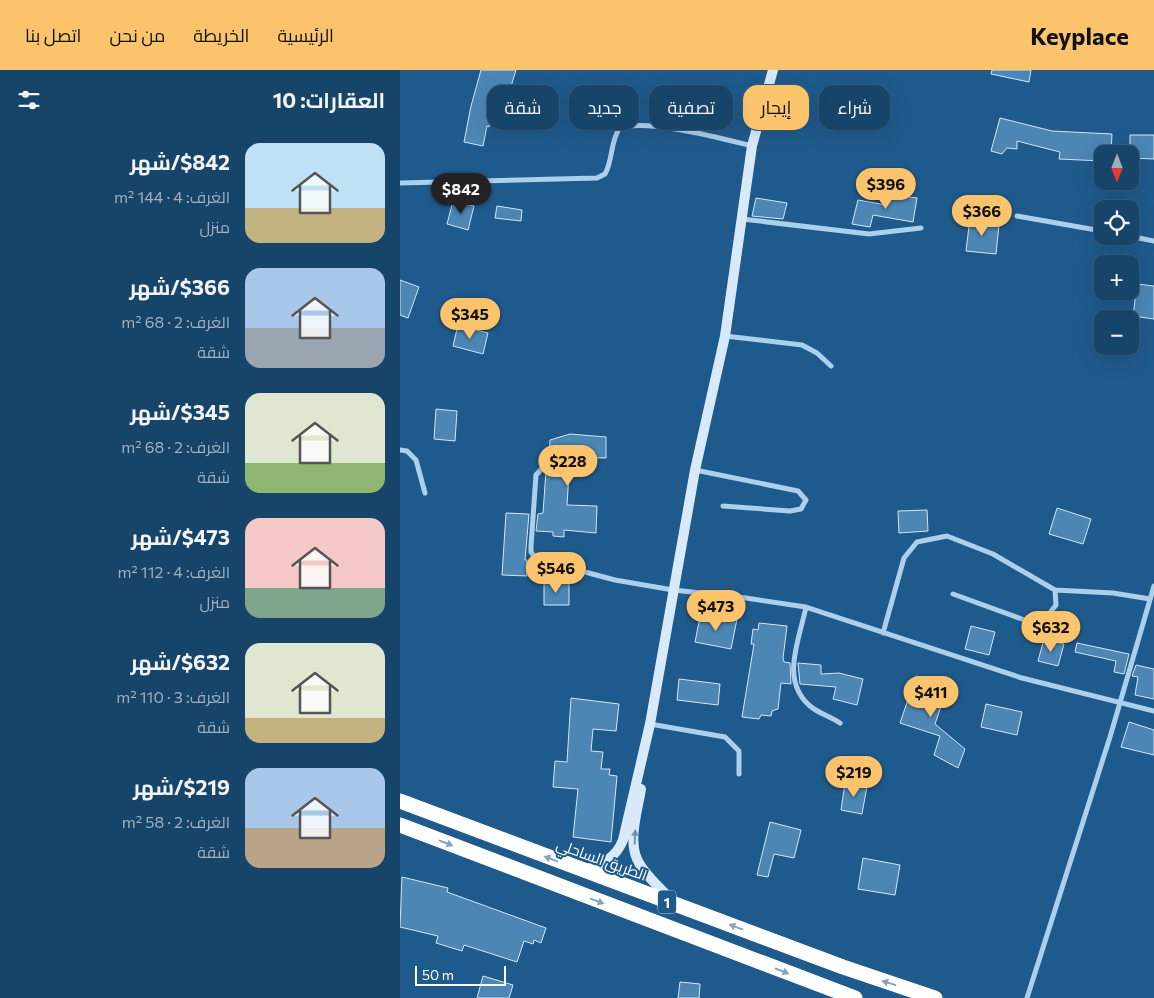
<!DOCTYPE html>
<html lang="ar">
<head>
<meta charset="utf-8">
<style>
  :root { --surface:#174469; --page:#204b6f; --text:#f1f3f6; --muted:#9eb0c0; --line:#365c7d; --accent:#fac36c }
  body { margin:0; font-family:Commissioner,Cairo,sans-serif; background:var(--page); color:var(--text); direction:rtl; height:100vh; display:flex; flex-direction:column; font-size:19px; white-space:nowrap }
  * { box-sizing:border-box; margin:0 }
  p { font-size:16px; color:var(--muted) }
  .icon { flex:none; width:28px; height:28px; fill:none; stroke:currentColor; stroke-width:2; stroke-linecap:round; stroke-linejoin:round }
  .map { position:relative; flex:1; overflow:hidden; direction:ltr }
  .details { display:flex; flex-direction:column; background:var(--surface); width:400px }
  .details>* { flex:none }
  .hud { position:absolute; left:15px; top:15px; width:475px; height:45px; direction:rtl; display:flex; gap:10px }
  .needle { width:32px; rotate:180deg }
  .fabs { position:absolute; left:694px; top:75px; display:grid; gap:10px }
  .fabs a { display:grid; place-items:center; width:45px; height:45px; border-radius:10px; background:var(--surface); box-shadow:0 5px 20px #0002,0 0 0 1px var(--line); font-size:25px }
  .scale { position:absolute; left:15px; bottom:12px; width:91px; box-sizing:border-box; padding-left:5px; border:2px solid #fff; border-top:0; font-size:14px; line-height:18px; white-space:nowrap; color:#fff; -webkit-text-stroke:4px #1f5a8c; paint-order:stroke }
  .price { position:absolute; translate:-50% -42px; padding:0 11px; border-radius:18px; background:var(--accent); color:#111; font-size:16px; line-height:32px; filter:drop-shadow(0 1px 2px #0008) }
  .price::after { content:''; position:absolute; left:50%; top:30px; width:15px; height:11px; margin-left:-8px; background:inherit; clip-path:polygon(0 0,100% 0,50% 100%) }
  .price.selected { background:#222; color:#fff }
  ul { padding:0; list-style:none }
  li { display:flex; align-items:center; gap:15px; height:125px; padding:0 15px }
  li span { display:grid; place-items:center; flex:none; width:140px; height:100px; border-radius:15px; color:#555 }
  li>.icon { margin-inline-start:auto }
  span .icon { width:60px; height:60px; fill:#fffc; stroke-width:1 }
  li b { font-size:21px }
  h2 { display:flex; justify-content:space-between; align-items:center; height:60px; padding:0 15px; font-size:21px }
  .tag { padding:0 18px; border-radius:15px; background:var(--surface); box-shadow:0 5px 20px #0002,0 0 0 1px var(--line); font-size:18px; line-height:45px }
  .tag.selected { background:var(--accent); color:#111 }
  header { display:flex; align-items:center; gap:30px; box-sizing:border-box; height:70px; padding:0 25px; background:var(--accent); color:#111 }
  header strong { font-size:24px }
  nav { display:flex; gap:28px; margin-inline-start:auto; font-size:18px }
  main { display:flex; flex:1; min-height:0 }
  .map>svg:first-child { display:block }
</style>
</head>
<body>
<header>
<strong>Keyplace</strong>
<nav><a>الرئيسية</a><a>الخريطة</a><a>من نحن</a><a>اتصل بنا</a></nav>
</header>
<main>
<div class="map">
<svg width="754" height="928" viewBox="0 0 754 928">
  <rect width="100%" height="100%" fill="#1f5a8c"/>
  <path fill="#4c86b5" stroke="#d1e7f9" d="M81,0H116L102,46L92,43L89,57L87,56L83,76L64,72L71,36Z
    M592,0H631L629,12L591,4Z
    M600,48L652,61L712,64L711,84H702V91L659,89L660,82L617,71V79L607,78L602,84L591,81Z
    M730,65H754V89L730,88Z
    M488,124L517,128L513,152L473,145L470,157L452,154L458,130L486,135Z
    M356,128L387,133L383,149L352,146Z
    M53,131L74,136L68,160L47,154Z
    M97,136L122,140L121,151L95,148Z
    M570,148L581,149V153L599,155L596,184L566,181Z
    M0,210L19,217L8,248L0,245Z
    M737,214L754,216V249L733,246Z
    M58,255L88,263L83,284L53,276Z
    M36,339L57,341L55,371L34,369Z
    M170,364L206,367V388L170,387L167,435L197,436L196,463L164,460V467L153,466V462L136,461L138,444L143,443L146,401H149V398L158,397L160,393L157,389H149L150,370Z
    M657,438L691,449L683,474L649,464Z
    M527,440L528,461L499,463L498,441Z
    M106,443L129,444L125,490H127V506L102,505Z
    M144,512H169V535H144Z
    M300,547L322,551L328,547L337,549L331,579L295,572Z
    M359,553L387,556L383,588L384,592L390,593L391,614L381,613L378,639L372,641L371,646L361,645L359,649L342,647L354,574H351L353,559L358,560Z
    M571,556L595,562L589,585L565,579Z
    M644,569L664,574L658,596L638,591Z
    M677,573L729,584L724,604L714,602L716,591L675,582Z
    M398,593L421,595V604L439,603L463,609L457,635L433,629L436,617L400,614Z
    M736,595L754,599V629L735,625L738,607L732,606Z
    M516,606L548,616L535,654L565,679L558,698L534,685L540,666L500,653Z
    M279,609L320,614L318,635L277,630Z
    M171,628L219,634L216,661L193,659L191,681L203,682L201,699H210L209,705L217,706L211,772L173,767L178,719L153,717L155,691L167,692Z
    M586,634L622,642L617,665L581,657Z
    M729,652L754,660V685L721,677Z
    M445,713L467,716L462,744L441,740Z
    M370,752L401,760L394,788L374,784L368,807L357,805Z
    M463,788L500,795L495,825L458,819Z
    M2,807L48,818L47,822L146,858L141,873L134,870L133,874L124,871L117,892L64,875L62,881L36,873L38,866L0,857Z
    M83,906L113,915L109,928H77Z
    M280,912L300,914L299,928H278Z"/>
  <g fill="none" stroke-linecap="round" stroke-linejoin="round">
    <path stroke="#accfec" stroke-width="5" d="M0,113L197,108L205,104C213,90 210,73 219,59C242,47 324,69 352,76
      M617,146L702,161
      M342,149L469,164L521,158
      M729,166L754,171
      M325,266L402,275L417,283L431,296
      M0,380L7,381L16,390L25,423
      M156,393L146,394L136,405L131,476V482L136,489L215,510L273,520L339,527L406,537L622,608L754,641
      M295,400L398,421L406,430L401,439L390,441L323,436
      M655,520L713,523L750,529
      M406,537C399,571 380,610 410,636C418,643 431,647 440,653
      M483,563L504,488L517,472L547,466L593,484L655,520L656,535L645,549L630,552L553,524
      M250,654L325,667L339,681V704
      M627,928L710,667L754,516"/>
    <path stroke="#d8eaf9" stroke-width="10" d="M241,719C238,739 228,769 237,789C244,805 261,818 272,831
      M182,801C201,794 215,790 223,770L250,654L295,400L325,266L352,76L373,0"/>
    <path stroke="#fff" stroke-width="15" d="M0,731L443,897L535,928
      M0,755L455,928"/>
  </g>
  <defs><path id="oneway-solid" d="M-6-.8H1V-3.2L6.5 0L1 3.2V.8H-6Z" transform="scale(1.25)"/></defs>
  <use fill="#6994b8" href="#oneway-solid" transform="translate(235 767) rotate(-87)"/>
  <g fill="#84a4c0">
    <use href="#oneway-solid" transform="translate(46 773) rotate(21)"/>
    <use href="#oneway-solid" transform="translate(151 789) rotate(-159)"/>
    <use href="#oneway-solid" transform="translate(197 831) rotate(21)"/>
    <use href="#oneway-solid" transform="translate(336 857) rotate(-160)"/>
    <use href="#oneway-solid" transform="translate(382 901) rotate(21)"/>
    <use href="#oneway-solid" transform="translate(489 913) rotate(-162)"/>
  </g>
  <g text-anchor="middle" dominant-baseline="central" stroke-width="4" stroke-linejoin="round" paint-order="stroke">
    <rect fill="#1f5a8c" stroke="#bccedc" stroke-width="1" x="258" y="820.5" width="18" height="23" rx="4"/>
    <g font-size="14" font-weight="bold" fill="#fff">
      <text x="267" y="832">1</text>
    </g>
    <g font-size="15" fill="#fff" stroke="#1f5a8c">
      <text transform="translate(202 789) rotate(20)">الطريق الساحلي</text>
    </g>
  </g>
</svg>
<div class="fabs">
<a><svg class="needle" viewBox="-14 -14 28 28"><path d="M0-13l5 13h-10z" fill="#e53935"/><path d="M0 13l5-13h-10z" fill="#9eb0c0"/></svg></a>
<a><svg class="icon" aria-label="locate" viewBox="0 0 24 24"><circle cx="12" cy="12" r="6"/><path d="M12 2v4M12 18v4M2 12h4M18 12h4"/></svg></a>
<a>+</a>
<a>−</a>
</div>
<div class="scale">50 m</div>
<b class="price" style="left:486px;top:140px">$396</b>
<b class="price selected" style="left:61px;top:145px">$842</b>
<b class="price" style="left:582px;top:167px">$366</b>
<b class="price" style="left:70px;top:270px">$345</b>
<b class="price" style="left:168px;top:417px">$228</b>
<b class="price" style="left:156px;top:524px">$546</b>
<b class="price" style="left:316px;top:562px">$473</b>
<b class="price" style="left:651px;top:583px">$632</b>
<b class="price" style="left:531px;top:648px">$411</b>
<b class="price" style="left:454px;top:728px">$219</b>
<div class="hud">
<a class="tag">شراء</a>
<a class="tag selected">إيجار</a>
<a class="tag">تصفية</a>
<a class="tag">جديد</a>
<a class="tag">شقة</a>
</div>
</div>
<section class="details">
<h2>العقارات: 10<svg class="icon" aria-label="filters" viewBox="0 0 24 24"><path d="M4 7h16M4 17h16"/><circle cx="9" cy="7" r="2"/><circle cx="15" cy="17" r="2"/></svg></h2>
<ul>
<li><span style="background:linear-gradient(#bfe0f5 65%,#c2b280 0)"><svg class="icon" aria-label="home" viewBox="0 0 24 24"><path d="M3 11l9-7 9 7M6 9v11h12V9"/></svg></span><div><b>$842/شهر</b><p>الغرف: 4 · 144 m²</p><p>منزل</p></div></li>
<li><span style="background:linear-gradient(#a9c7e8 60%,#9aa5b1 0)"><svg class="icon" aria-label="home" viewBox="0 0 24 24"><path d="M3 11l9-7 9 7M6 9v11h12V9"/></svg></span><div><b>$366/شهر</b><p>الغرف: 2 · 68 m²</p><p>شقة</p></div></li>
<li><span style="background:linear-gradient(#dfe7d0 70%,#8fb573 0)"><svg class="icon" aria-label="home" viewBox="0 0 24 24"><path d="M3 11l9-7 9 7M6 9v11h12V9"/></svg></span><div><b>$345/شهر</b><p>الغرف: 2 · 68 m²</p><p>شقة</p></div></li>
<li><span style="background:linear-gradient(#f6c9c9 70%,#7fa58c 0)"><svg class="icon" aria-label="home" viewBox="0 0 24 24"><path d="M3 11l9-7 9 7M6 9v11h12V9"/></svg></span><div><b>$473/شهر</b><p>الغرف: 4 · 112 m²</p><p>منزل</p></div></li>
<li><span style="background:linear-gradient(#dfe7d0 75%,#c2b280 0)"><svg class="icon" aria-label="home" viewBox="0 0 24 24"><path d="M3 11l9-7 9 7M6 9v11h12V9"/></svg></span><div><b>$632/شهر</b><p>الغرف: 3 · 110 m²</p><p>شقة</p></div></li>
<li><span style="background:linear-gradient(#a9c7e8 60%,#b9a48a 0)"><svg class="icon" aria-label="home" viewBox="0 0 24 24"><path d="M3 11l9-7 9 7M6 9v11h12V9"/></svg></span><div><b>$219/شهر</b><p>الغرف: 2 · 58 m²</p><p>شقة</p></div></li>
</ul>
</section>
</main>
</body>
</html>
